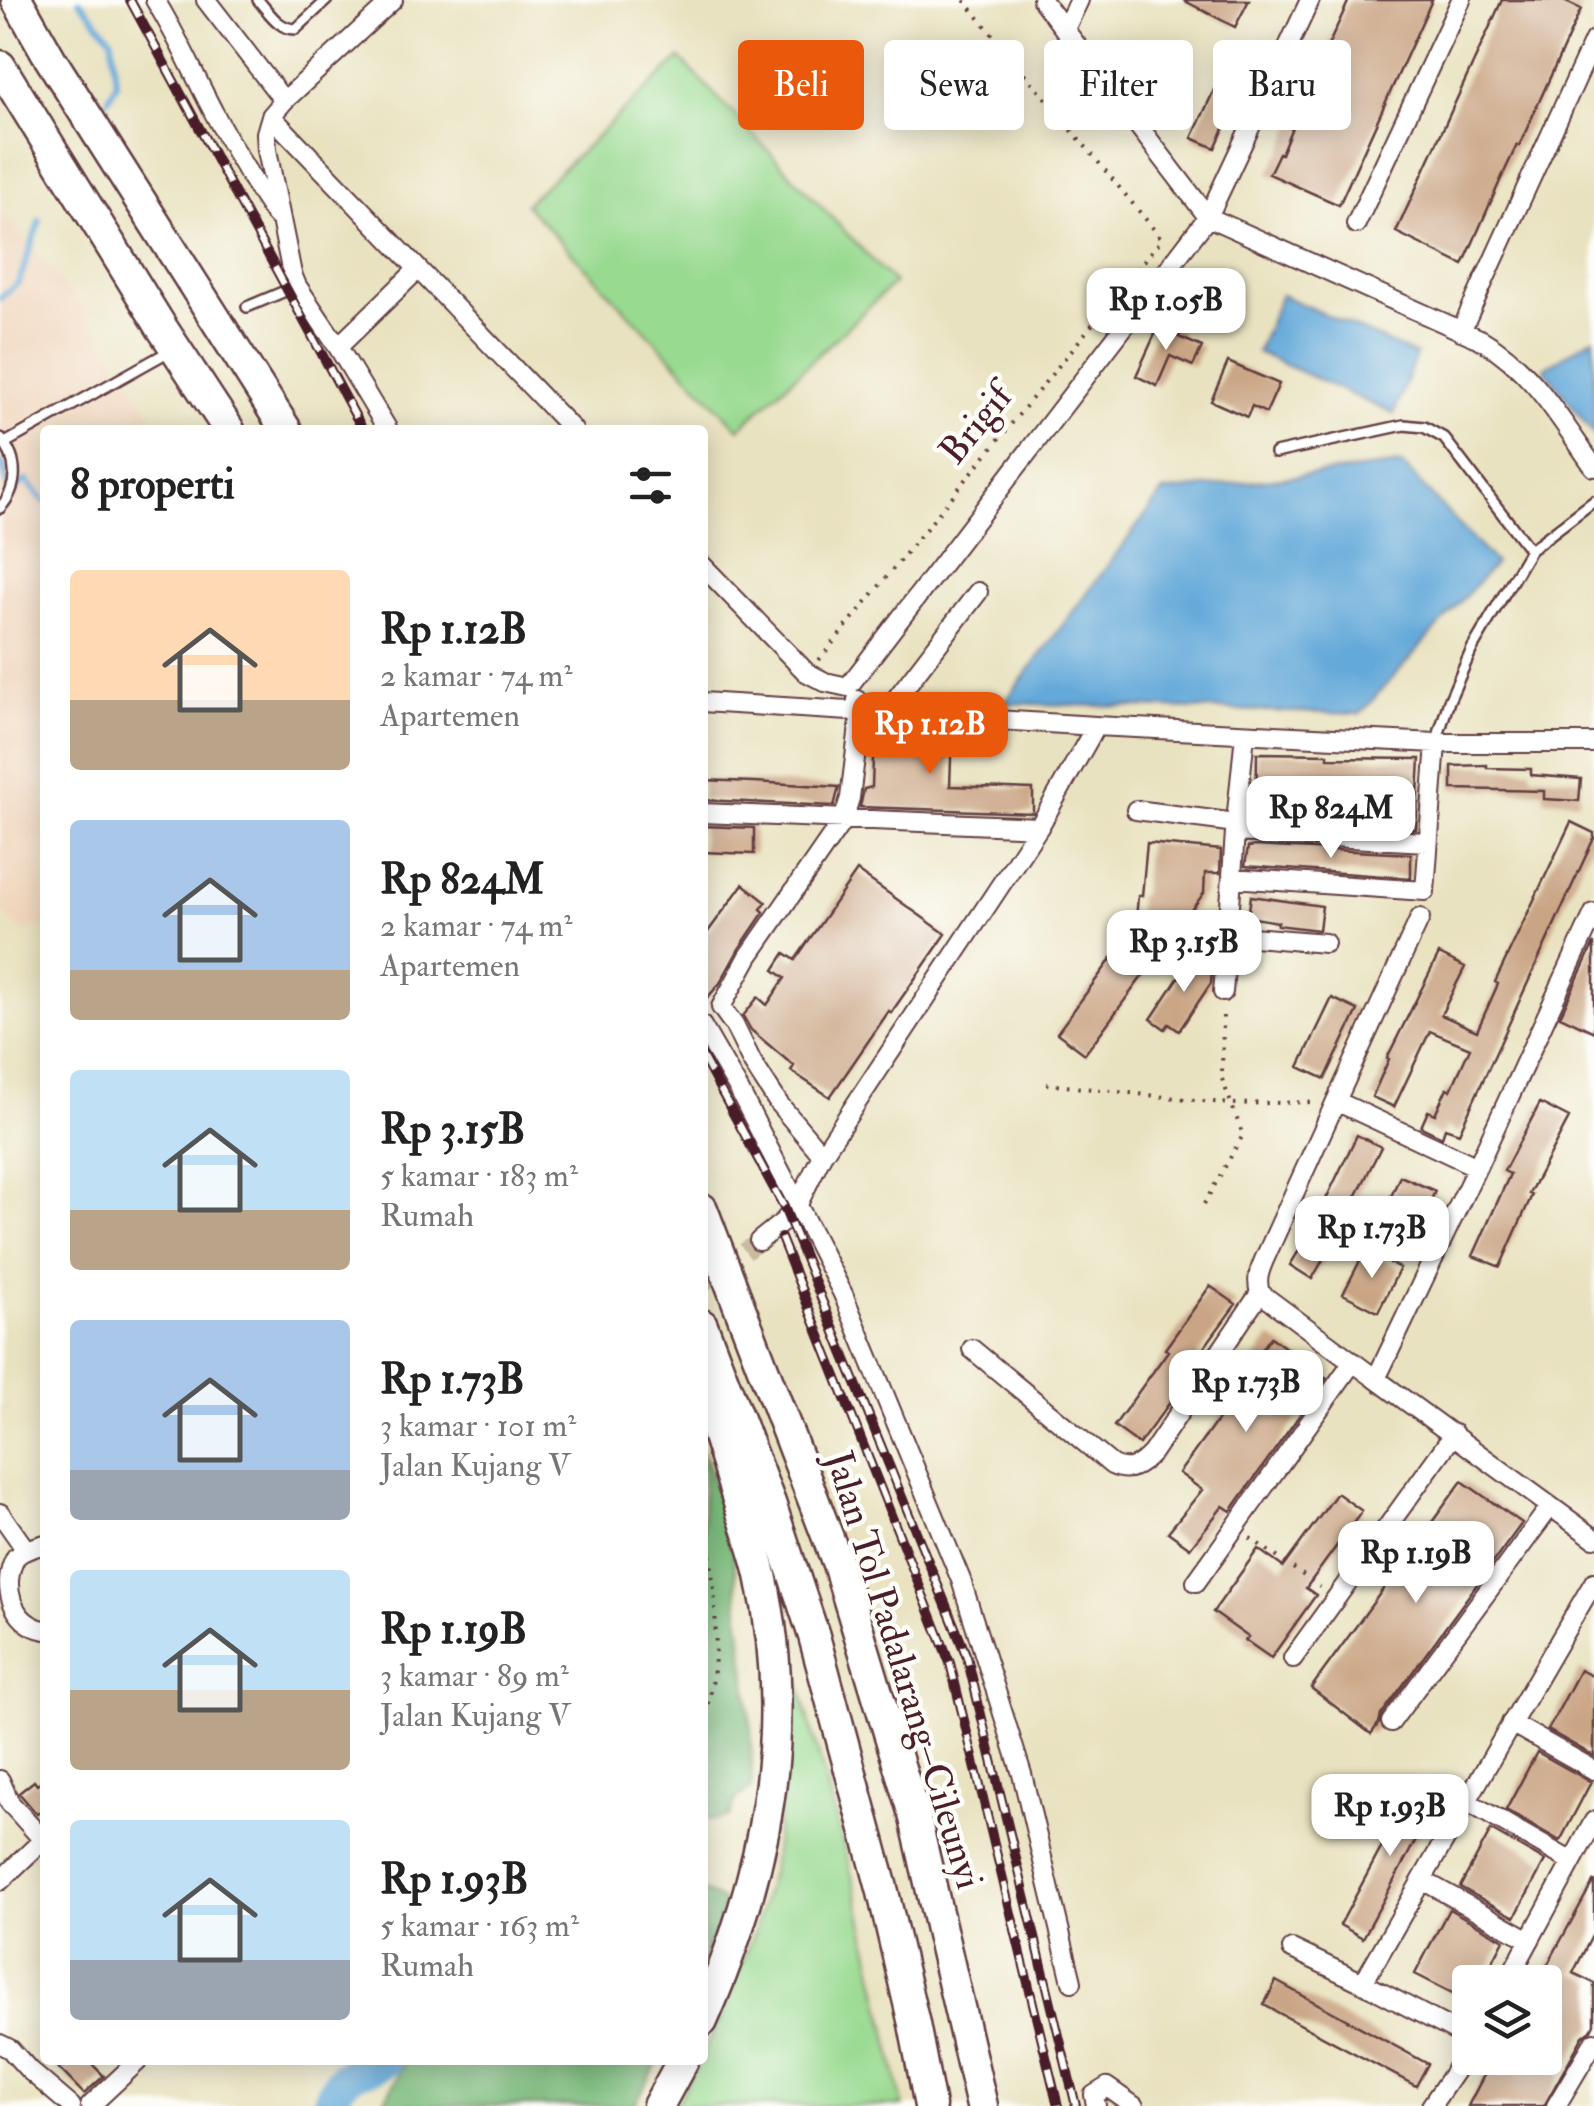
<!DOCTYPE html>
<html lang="id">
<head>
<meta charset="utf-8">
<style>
  :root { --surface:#fff; --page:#f6f6f6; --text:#222; --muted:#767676; --accent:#ea580c }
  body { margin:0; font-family:"IM FELL Double Pica",serif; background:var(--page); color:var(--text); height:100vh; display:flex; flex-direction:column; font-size:38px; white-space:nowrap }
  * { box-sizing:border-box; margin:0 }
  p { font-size:32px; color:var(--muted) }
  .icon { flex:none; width:55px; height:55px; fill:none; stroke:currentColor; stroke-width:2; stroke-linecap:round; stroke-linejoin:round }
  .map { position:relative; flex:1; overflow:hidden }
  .side { position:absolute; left:40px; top:425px; width:668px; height:1640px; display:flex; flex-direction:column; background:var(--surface); border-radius:10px; box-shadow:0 5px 25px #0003 }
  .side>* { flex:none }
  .guide { position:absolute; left:738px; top:40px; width:705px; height:90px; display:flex; gap:20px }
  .controls { position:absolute; left:1452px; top:1965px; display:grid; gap:20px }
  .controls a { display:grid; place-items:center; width:110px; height:110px; border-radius:10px; background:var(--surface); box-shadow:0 5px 25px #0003; font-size:50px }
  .price { position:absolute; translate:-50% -85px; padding:0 22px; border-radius:20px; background:#fff; color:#222; font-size:32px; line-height:65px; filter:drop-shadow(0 2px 5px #0008) }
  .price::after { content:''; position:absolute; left:50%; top:60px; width:30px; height:22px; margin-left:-15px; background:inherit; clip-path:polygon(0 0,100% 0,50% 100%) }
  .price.selected { background:var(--accent); color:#fff }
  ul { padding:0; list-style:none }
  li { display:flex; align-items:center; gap:30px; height:250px; padding:0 30px }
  li span { display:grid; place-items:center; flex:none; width:280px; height:200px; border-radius:10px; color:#555 }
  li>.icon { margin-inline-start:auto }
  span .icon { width:120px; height:120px; fill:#fffc; stroke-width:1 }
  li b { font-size:42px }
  h2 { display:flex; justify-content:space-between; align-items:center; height:120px; padding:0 30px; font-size:42px }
  .tag { padding:0 35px; border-radius:10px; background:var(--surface); box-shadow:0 5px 25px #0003; font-size:35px; line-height:90px }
  .tag.selected { background:var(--accent); color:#fff }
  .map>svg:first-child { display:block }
</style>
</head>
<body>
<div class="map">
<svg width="1594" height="2106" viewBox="0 0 1594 2106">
  <rect width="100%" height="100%" fill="#fdfcf7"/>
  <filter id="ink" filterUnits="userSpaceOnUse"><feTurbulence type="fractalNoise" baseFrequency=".01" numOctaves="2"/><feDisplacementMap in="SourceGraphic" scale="20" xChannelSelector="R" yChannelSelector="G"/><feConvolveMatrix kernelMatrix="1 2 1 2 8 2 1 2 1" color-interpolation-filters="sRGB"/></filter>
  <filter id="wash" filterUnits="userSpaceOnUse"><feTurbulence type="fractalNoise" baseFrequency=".0048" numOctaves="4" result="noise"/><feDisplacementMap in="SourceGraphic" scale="40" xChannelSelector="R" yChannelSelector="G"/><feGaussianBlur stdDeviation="2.25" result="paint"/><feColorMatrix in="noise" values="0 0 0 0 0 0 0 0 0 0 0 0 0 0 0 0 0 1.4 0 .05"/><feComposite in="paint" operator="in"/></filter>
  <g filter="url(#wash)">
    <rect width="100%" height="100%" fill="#e9e2c0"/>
    <path fill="#f0d5bc" d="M0,209L89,317L161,430H45V930L39,926L25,933L0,911Z"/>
    <path fill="#99da91" stroke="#727c5e" stroke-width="2.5" d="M680,58L894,283L739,429L525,204Z
      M784,1643L788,1644L858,1898L903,2106H675L699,2060H702L703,2052L720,2019L754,1933L772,1869L783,1782Z"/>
    <path fill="#7aba7b" stroke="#626c53" stroke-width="2.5" d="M703,1450L732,1539L751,1728L752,1788L736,1798L730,1817L712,1820L702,1817Z
      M703,1891L726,1903L703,1968Z
      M406,2060H659L634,2106H384L385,2100Z"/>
    <path fill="#63a9d9" stroke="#566482" stroke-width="2.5" d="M1281,295L1416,355L1394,414L1257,352Z
      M1594,337V435L1544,368Z
      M1402,464L1495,563L1360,714L1004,703L1163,492Z"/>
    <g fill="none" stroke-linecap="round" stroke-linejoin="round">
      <path stroke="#63a9d9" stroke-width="6" d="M79,0L112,39L116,84L108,99
        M0,298L19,282L40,220
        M0,463L3,465L10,494L26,480L45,502"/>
      <path stroke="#63a9d9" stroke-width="35" d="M329,2106C334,2088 342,2075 361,2069C371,2066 377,2066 385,2060"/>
    </g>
    <g id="blocks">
      <path fill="#caa585" d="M1183,0H1249L1235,27Z
        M1349,0H1432L1339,205L1269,174L1279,153L1281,154L1302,103Z
        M1502,0H1562L1581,9L1519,146L1517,145L1500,181L1463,265L1396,232Z
        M1231,53L1256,64L1241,97L1239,96L1215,148L1192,138Z
        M1161,321L1182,330L1179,337L1202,347L1193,366L1170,356L1157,386L1136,376Z
        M1228,362L1279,384L1266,413L1252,406L1247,417L1211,401Z
        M874,728L952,732L950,786L1033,789V813L860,807L864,789L872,787Z
        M1257,753L1328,754V758L1420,759L1416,829L1256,821Z
        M1487,765V768L1531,769V775L1581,779L1579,801L1544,799V791L1452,789V766Z
        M702,780L754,782L839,787L834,806L702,800Z
        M1571,822L1594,833V838L1459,1133L1445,1128L1442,1137L1421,1127L1428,1111L1435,1114L1447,1088L1451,1090L1470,1048L1430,1031L1394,1107L1372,1097L1389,1059L1387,1058L1439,954L1465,967L1441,1015L1477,1031L1498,984L1495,982Z
        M702,826L754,828V854L702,852Z
        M1147,843L1221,850L1220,873H1205L1204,893L1180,925L1136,920L1138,896H1142Z
        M1256,846L1411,854V878L1245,866L1248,847Z
        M857,871L946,934L891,1013L889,1011L830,1097L791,1071L794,1066L751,1030L743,1016L758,997L767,1005L785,978L774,970L785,953L795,960Z
        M743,884L766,902L761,909L764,912L739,949L720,983L702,1004V940Z
        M1251,896L1322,906L1319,930L1277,925L1278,922L1248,917Z
        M1139,921L1169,940L1085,1054L1057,1033Z
        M1594,943V1032L1560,1016Z
        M1193,956L1212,969L1211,983L1179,1031L1169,1024L1165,1029L1151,1019Z
        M1332,998L1358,1010L1325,1079L1299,1067Z
        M1540,1103L1569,1118L1529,1194L1532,1195L1500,1267L1473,1256L1510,1174L1504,1171Z
        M1357,1135L1381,1147L1349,1211L1325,1201Z
        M1400,1176L1435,1191L1414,1239L1379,1224Z
        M1314,1226L1336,1237L1312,1279L1290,1265Z
        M1365,1251L1400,1268L1378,1312L1343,1294Z
        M1210,1286L1236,1304L1181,1379L1185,1382L1139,1444L1114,1426L1168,1351L1165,1349Z
        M1271,1337L1326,1378L1231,1511L1223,1506L1190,1548L1168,1532L1202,1490L1179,1473L1230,1403L1225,1400Z
        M1462,1481L1522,1523L1381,1715L1379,1723L1371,1734L1311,1688Z
        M1337,1493L1362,1511L1306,1588L1316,1595L1271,1658L1245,1640L1248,1637L1213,1612L1258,1549L1283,1567Z
        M1580,1670L1594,1677V1756L1548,1730Z
        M1537,1752L1591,1782L1560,1841L1506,1810Z
        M45,1778V1807L37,1814L19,1793L34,1781L37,1785Z
        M1417,1781L1441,1793L1363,1938L1340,1925Z
        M1491,1830L1545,1861L1515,1917L1460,1887Z
        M1594,1880V1932L1573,1973L1594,1983V2024L1591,2030L1583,2036L1544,2106H1468L1493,2058H1545V1982H1538Z
        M1449,1909L1504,1940L1482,1982H1470V2002L1415,1974Z
        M1276,1981L1428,2064L1416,2086L1264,2005Z
        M51,2060H88L104,2076L84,2094Z"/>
    </g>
  </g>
  <g filter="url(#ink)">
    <use href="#blocks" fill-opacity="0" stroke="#623c41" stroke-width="2.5"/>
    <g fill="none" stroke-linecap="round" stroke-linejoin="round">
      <path stroke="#c9bba2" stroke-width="18" stroke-dasharray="18 9" stroke-linecap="butt" d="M702,1284L759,1241"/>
      <defs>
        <path id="service" d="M258,0C269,12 278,29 296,29L327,0
          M247,307L297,286
          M0,438C19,459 19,487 0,508
          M5,443L166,353
          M1275,453L1404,425L1424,427L1444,438L1530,550
          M1436,743L1449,701L1472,649L1530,550L1594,501"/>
        <path id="minor" d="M155,0C178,37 194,75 214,113C232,148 253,182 275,215
          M206,0L284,101
          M393,0L284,101L271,116L573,430
          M1042,0L1208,217L1482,340C1533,370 1560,419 1594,467
          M1065,29L1079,0
          M271,116L266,133L267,150L292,274L297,286L338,347L388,430
          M1356,224L1461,0
          M1461,331L1594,40
          M338,347L418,269
          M702,565L806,672L825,682L848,687L1208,217L1310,0
          M702,702L1096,726L1436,743H1594
          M886,712L978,592
          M1245,734L1235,832L1228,935L1325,943
          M1136,810L1236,823
          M702,813L1039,827
          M1235,832L1428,842
          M1232,878L1425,891L1436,743
          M1594,913L1477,1167L1376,1379L1594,1538
          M1420,918L1336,1101L1477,1167
          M1223,992L1228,935
          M702,1026L739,1090L843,1294L961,1580L1022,1774L1072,1982
          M1336,1101L1264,1260C1259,1272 1256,1280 1260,1293L1376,1379
          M822,1155L1039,827L1096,726
          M759,1241L784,1221L797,1206L822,1155L779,1104L752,1062L734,1025L721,1007L749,956L843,820L850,798L861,710L857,700
          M972,1349L1112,1465C1129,1473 1140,1466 1152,1453L1260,1293
          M0,1513L26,1550
          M45,1544C36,1547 23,1549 16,1557C0,1585 12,1624 45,1630
          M1196,1582L1352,1363
          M1293,1658L1454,1434
          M1391,1722L1550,1507
          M1511,1723L1594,1770
          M0,1780L10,1803L43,1840
          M1468,1802L1572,1862
          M1422,1880L1530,1940
          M0,1881L45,1838
          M1292,1949L1363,1983L1470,2039
          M1507,1982L1594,1821
          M1363,1983C1440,1849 1515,1715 1594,1582
          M0,2044L10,2049L29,2070L71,2106
          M90,2106L139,2060
          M1096,2106L1094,2095L1107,2087L1134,2106
          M1431,2106L1470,2049
          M1556,2106L1594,2042"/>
        <path id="motorway" d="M17,0L51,60L286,430
          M0,66L162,328L229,430
          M702,1209L838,1564L915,1818L982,2106
          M702,1325L770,1503L814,1636L883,1892L914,2024L930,2106
          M702,1385C715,1427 728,1468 741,1509C748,1531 756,1553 761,1575C796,1730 765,1877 702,2021
          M658,2106L683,2060"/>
      </defs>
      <use href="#service" stroke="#623c41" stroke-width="14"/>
      <use href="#minor" stroke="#623c41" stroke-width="22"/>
      <use href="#motorway" stroke="#623c41" stroke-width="35"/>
      <path stroke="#623c41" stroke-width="4" stroke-dasharray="2.5 8" stroke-linecap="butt" d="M819,660L1162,239L964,0
        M1046,1084L1231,1104L1315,1102
        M1204,1204L1243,1135L1222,1079L1223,1011
        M702,1514C715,1563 723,1662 706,1709L702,1706
        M1250,1538L1320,1587"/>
      <use href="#service" stroke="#fff" stroke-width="9"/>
      <use href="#minor" stroke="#fff" stroke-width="18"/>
      <use href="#motorway" stroke="#fff" stroke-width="30"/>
      <defs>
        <path id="rail" d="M130,0L363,430
          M702,1056L784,1207L967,1657L1076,2106
          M781,1238L950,1663L1058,2106"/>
      </defs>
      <use href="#rail" stroke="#4a1f2b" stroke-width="10"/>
      <use href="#rail" stroke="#fdfcf7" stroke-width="6" stroke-dasharray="19" stroke-linecap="butt"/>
    </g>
  </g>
  <g text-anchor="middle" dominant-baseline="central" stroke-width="9" stroke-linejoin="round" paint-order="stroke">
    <g font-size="38" fill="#4a1f2b" stroke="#fdfcf7">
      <text transform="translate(976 424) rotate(-51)">Brigif</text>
      <text transform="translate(904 1670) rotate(73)">Jalan Tol Padalarang–Cileunyi</text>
    </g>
  </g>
</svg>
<div class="controls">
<a><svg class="icon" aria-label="layers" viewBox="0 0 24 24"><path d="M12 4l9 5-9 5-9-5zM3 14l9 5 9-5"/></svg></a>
</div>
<b class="price" style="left:1166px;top:353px">Rp 1.05B</b>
<b class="price selected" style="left:930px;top:777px">Rp 1.12B</b>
<b class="price" style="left:1331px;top:861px">Rp 824M</b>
<b class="price" style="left:1184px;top:995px">Rp 3.15B</b>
<b class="price" style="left:1372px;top:1281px">Rp 1.73B</b>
<b class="price" style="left:1246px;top:1435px">Rp 1.73B</b>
<b class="price" style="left:1416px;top:1606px">Rp 1.19B</b>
<b class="price" style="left:1390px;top:1859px">Rp 1.93B</b>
<div class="guide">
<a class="tag selected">Beli</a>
<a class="tag">Sewa</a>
<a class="tag">Filter</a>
<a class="tag">Baru</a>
</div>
<section class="side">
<h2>8 properti<svg class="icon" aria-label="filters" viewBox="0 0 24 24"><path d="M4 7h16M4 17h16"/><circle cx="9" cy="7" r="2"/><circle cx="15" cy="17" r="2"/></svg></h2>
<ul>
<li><span style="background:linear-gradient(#ffd9b3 65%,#b9a48a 0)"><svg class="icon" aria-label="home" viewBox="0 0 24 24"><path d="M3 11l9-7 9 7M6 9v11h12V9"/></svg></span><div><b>Rp 1.12B</b><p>2 kamar · 74 m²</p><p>Apartemen</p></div></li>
<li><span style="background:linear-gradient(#a9c7e8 75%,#b9a48a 0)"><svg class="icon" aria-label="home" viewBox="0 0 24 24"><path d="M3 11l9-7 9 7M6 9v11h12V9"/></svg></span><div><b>Rp 824M</b><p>2 kamar · 74 m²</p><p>Apartemen</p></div></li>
<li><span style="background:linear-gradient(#bfe0f5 70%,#b9a48a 0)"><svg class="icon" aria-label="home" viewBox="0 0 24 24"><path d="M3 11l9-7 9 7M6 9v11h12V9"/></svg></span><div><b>Rp 3.15B</b><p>5 kamar · 183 m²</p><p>Rumah</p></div></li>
<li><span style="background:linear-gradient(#a9c7e8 75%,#9aa5b1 0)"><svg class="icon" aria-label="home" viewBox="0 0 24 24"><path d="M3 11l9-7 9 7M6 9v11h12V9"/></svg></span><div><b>Rp 1.73B</b><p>3 kamar · 101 m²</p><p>Jalan Kujang V</p></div></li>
<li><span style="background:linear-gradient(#bfe0f5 60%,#b9a48a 0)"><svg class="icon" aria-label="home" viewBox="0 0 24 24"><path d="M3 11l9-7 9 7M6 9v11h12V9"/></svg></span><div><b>Rp 1.19B</b><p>3 kamar · 89 m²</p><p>Jalan Kujang V</p></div></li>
<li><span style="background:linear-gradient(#bfe0f5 70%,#9aa5b1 0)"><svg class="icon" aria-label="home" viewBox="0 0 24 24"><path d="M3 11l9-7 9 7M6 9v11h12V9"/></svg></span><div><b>Rp 1.93B</b><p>5 kamar · 163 m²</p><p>Rumah</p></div></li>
</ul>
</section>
</div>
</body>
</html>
